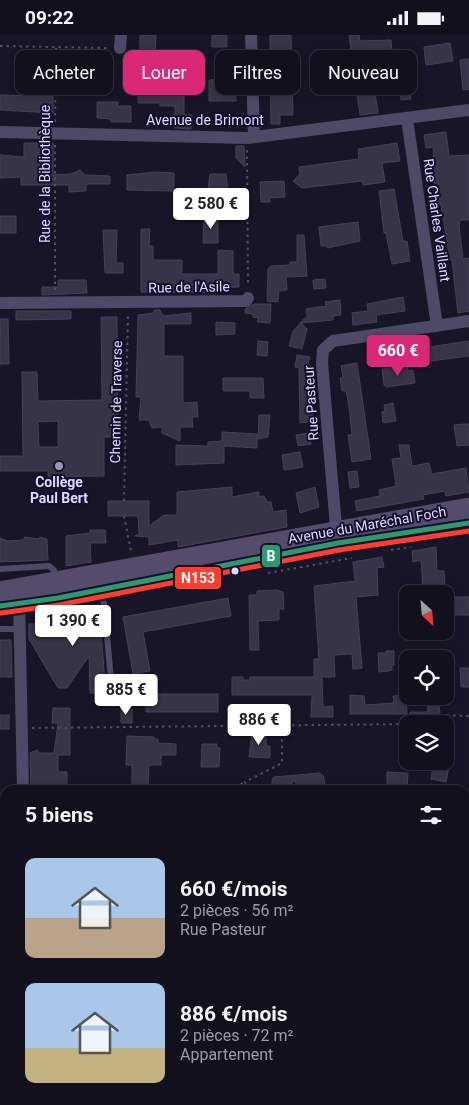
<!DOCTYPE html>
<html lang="fr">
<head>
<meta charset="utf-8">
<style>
  :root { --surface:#12101c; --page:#1b1925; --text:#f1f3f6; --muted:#9c9da3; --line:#31303b; --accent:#db2777 }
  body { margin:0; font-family:Roboto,sans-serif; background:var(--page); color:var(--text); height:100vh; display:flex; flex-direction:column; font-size:19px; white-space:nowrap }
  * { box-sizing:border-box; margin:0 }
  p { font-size:16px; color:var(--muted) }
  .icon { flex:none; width:28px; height:28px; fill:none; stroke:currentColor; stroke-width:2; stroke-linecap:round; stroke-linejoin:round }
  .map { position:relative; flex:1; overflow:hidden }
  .drawer { position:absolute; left:0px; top:750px; width:470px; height:320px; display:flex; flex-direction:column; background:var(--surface); border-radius:15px 15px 0 0; box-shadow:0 2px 8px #0003,0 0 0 1px var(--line) }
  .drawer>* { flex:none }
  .hud { position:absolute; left:15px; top:15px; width:440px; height:45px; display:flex; gap:10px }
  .needle { width:32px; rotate:154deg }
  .buttons { position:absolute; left:399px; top:550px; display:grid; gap:10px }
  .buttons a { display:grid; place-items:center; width:55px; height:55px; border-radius:10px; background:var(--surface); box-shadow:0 2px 8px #0003,0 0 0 1px var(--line); font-size:25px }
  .price { position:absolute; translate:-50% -42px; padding:0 11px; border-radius:5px; background:#fff; color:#222; font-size:16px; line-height:32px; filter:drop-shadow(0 1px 2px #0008) }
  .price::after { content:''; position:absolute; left:50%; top:30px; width:15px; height:11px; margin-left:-8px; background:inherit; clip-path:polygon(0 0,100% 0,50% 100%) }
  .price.current { background:var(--accent); color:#fff }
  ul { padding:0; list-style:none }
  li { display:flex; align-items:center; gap:15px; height:125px; padding:0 25px }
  li span { display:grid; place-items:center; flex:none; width:140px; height:100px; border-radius:10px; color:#555 }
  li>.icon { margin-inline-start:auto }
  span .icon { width:60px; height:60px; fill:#fffc; stroke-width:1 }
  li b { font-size:21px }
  h2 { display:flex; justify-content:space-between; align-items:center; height:60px; padding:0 25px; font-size:21px }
  .pill { padding:0 18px; border-radius:10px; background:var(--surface); box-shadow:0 2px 8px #0003,0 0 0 1px var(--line); font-size:18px; line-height:45px }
  .pill.current { background:var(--accent); color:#fff }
  .status { display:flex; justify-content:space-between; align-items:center; height:35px; padding:0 25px; background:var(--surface); direction:ltr }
  .status svg { height:14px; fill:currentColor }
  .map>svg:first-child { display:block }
</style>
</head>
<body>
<div class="status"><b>09:22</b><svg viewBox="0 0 49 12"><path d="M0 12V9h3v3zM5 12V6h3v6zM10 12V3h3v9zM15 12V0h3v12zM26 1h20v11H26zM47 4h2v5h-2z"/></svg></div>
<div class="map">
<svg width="469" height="1070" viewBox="0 0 469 1070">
  <rect width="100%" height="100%" fill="#181526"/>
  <path fill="#123234" d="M309,1065H387V1070H311Z"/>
  <path fill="#081e4a" d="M255,1065H309L311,1070H255Z
    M387,1065H453L454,1068L387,1070Z"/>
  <path fill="#383447" stroke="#454059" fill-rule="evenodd" d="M140,0H156L155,17L140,16Z
    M212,0H227V12H212Z
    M270,0H291L293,80H280V89H271Z
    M349,0H359L360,6L391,5L392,18L374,20L376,36L372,37L378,78L360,80Z
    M450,8L453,26L426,30L424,12Z
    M71,22L104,24V35H96V39H83V35L71,34Z
    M469,24V54L463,55L460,25Z
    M221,44H235L236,66H209V45Z
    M184,54V80H192L191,94L175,93V71H160V68H138V55Z
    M409,54L411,64L401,65L400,55Z
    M34,57L53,58V78L0,75V60L34,61Z
    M97,67H118V71H131V87H111V84L97,83Z
    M446,97L449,121L469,120V185H460L459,191L463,224L469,223V276L458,278L452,225H450L441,170H438L435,154L433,112L426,113L424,100Z
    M24,108H53V140L71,139L80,135L85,140L110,141V149H88L86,151V156L69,157V150H21V142L0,143V120L24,122Z
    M397,108L400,126L382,128L385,147L363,150L362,146L302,153L293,146L300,139L299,132L359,124L358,114Z
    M236,111H244L245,132L236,123Z
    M156,137L174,138V156L127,155V140Z
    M210,139H226L229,163H207Z
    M284,146L285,162L270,163V167H261L260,147Z
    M394,154L403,206H407L410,226L392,229L386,198H384L379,156Z
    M0,181H16V198H0Z
    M204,181H218V208H203Z
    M358,187L360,206L328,213L327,211H321L319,192Z
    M141,194H150L149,211H153V225H182V239H218V215L233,216V239H239V252L215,253L216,258L141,257Z
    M103,195H117L116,228H123V238H105Z
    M297,200H304L307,241L286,242L287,255L279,256L278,267L267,266L268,234L271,231L290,230V227H297Z
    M325,244L326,253L314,254L313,245Z
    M58,245H86L87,258L42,260V252H58Z
    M403,262L405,276L376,280L377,287L353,290L352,278L368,276L367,269Z
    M340,265L341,280L333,281V285L301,288L307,294L302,314L289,311L293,296L307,281L306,274L326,271L325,267Z
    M254,269H271L270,288L257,287L258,283L253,282V279L245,278V274Z
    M154,275H160L163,281L191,278V289H164V321H183V368L197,367L198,382H192L193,392H180V406L162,398V392L152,393L149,385H139L141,362H136L138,280L154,278Z
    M16,276H71V284L16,285Z
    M101,282H117L118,402H104V441L48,442V436H0V421H23L22,337H37L38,366L102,365ZM58,386V412H39L38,387Z
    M0,284H8L9,329H0Z
    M216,287L235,288V299L216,300Z
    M258,306L268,307L267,321L257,320Z
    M469,306V321L431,326L429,312Z
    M297,320L310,322L306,338L313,340L311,369L314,386L300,388L299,333L295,332Z
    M357,328L371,424L352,427L348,400H352L349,371L346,356H342L340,343H343L341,331Z
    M407,331L408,336L413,335L415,348L386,352L384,350L382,334Z
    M223,343H263L264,363H250V356H223Z
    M393,368L396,386L383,388L382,377L385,376L384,370Z
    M259,380H270L268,402L258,404Z
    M465,389H469V410L457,411L454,390Z
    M222,397L257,399V413L224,411V428L176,430V410L208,411V407L222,406Z
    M309,398L311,409L298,411L296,400Z
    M399,410H409L412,431L429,428L432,439L466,433L469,457L446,461L445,456L423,460L424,464L357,476L355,466L380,461L379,455L396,451L392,424L401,423Z
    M300,417L303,432L284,435L282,420Z
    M357,436L359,452L350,453L348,437Z
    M232,452V462L259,457V462L264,461L267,467H271L273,477L286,475L287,492L178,512V505L149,510V502L135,501L139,499L138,481H108V466H149V491L164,480H177V457Z
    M315,452L319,472L300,478L296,458Z
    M90,495H105L106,508H90L91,527L66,531V501L90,498Z
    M25,502L38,504L40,502L47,504L48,525L0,527V503L7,506L23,505Z
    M436,512L437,536H444L445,553L423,554L421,525L413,527L412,516Z
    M382,522L384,532L377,533L378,560L356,562L362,633L353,634L352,619L334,620L335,642H322L323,672L333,671V682H311L312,660H232V642H243V645H250V642H314V624H319L314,551L355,546L353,527Z
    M277,555L283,557L284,574H279V585L258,586L259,615H250L249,560H257V556Z
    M453,562H469V580H453V570L450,567Z
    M228,563L231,581L143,597L150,636L133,639L123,582Z
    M99,570L105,648H127V657L90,658L89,621L67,653H58L29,604V589H34L40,580Z
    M0,605H11L12,642H0Z
    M386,616H394V630H392V635L389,636L379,637L378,618H386Z
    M460,633H469V652H461Z
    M146,659H218V677H146Z
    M350,660L364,661L365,670L394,668L393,661L406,660L407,679H350Z
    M438,663L440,678H436V689L409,687L410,677H428L427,665Z
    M53,673H70V720H58V737H67V750H59V755H31L30,718L37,715L40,718H54L58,688H52Z
    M121,674H132V688H121Z
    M0,680H9V694H0Z
    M252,698H266V711H270V723L249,722Z
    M127,701L154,702V704H158V708L176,709V720H161V730H149L148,751H132V730H126Z
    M202,709H217V713H220L219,732H201Z
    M434,726H450L446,747L431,744Z
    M387,737L408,738L407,754L397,755V751H387Z
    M320,738L324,742L325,755H304L292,745V755H272V745L274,742Z"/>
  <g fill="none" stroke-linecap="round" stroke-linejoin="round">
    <path stroke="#465466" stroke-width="2" stroke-dasharray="2.5 4" stroke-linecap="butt" d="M0,11L108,13
      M55,87L56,12
      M55,110V255
      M247,115L248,250
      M124,466L128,278
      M124,481L131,516
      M391,515L411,512
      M268,538L352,523
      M420,689H438L442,680L469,681
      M32,693L408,689
      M229,755L245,747
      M248,755L245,747L282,728V692"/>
    <path stroke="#4c4a67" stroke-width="6" d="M0,534L49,531L54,535L57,545
      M100,556L104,569L111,644
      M0,594H20
      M465,845H469"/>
    <path stroke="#4c4a67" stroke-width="12" d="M251,0L254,102
      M120,13L121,0
      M407,84L437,291
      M0,97L247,103L469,75
      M0,268L246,266L248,263
      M337,504L322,328L323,315L333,306L469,286
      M19,563L23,755
      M0,778H5
      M465,948H469
      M0,961H5
      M25,1065L27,1070"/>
    <path stroke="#554b6b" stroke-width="19" d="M0,556L469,472
      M0,571L58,563L338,508L369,505L393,498L469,488"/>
    <defs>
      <path id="bus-1" d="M0,571L58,563L338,508L469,488"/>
      <path id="bus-2" d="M1,578L59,570L339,515L469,496"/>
    </defs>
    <use href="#bus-1" stroke="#140f2c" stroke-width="9"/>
    <use href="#bus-2" stroke="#140f2c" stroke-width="9"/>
    <use href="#bus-1" stroke="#2d9a6e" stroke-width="5"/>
    <use href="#bus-2" stroke="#ff3d2d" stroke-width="5"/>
  </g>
  <circle fill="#9995b3" stroke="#140f2c" stroke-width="2" cx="59" cy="431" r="5"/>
  <circle fill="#dfdaff" stroke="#140f2c" stroke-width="2" cx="235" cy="536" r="4.5"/>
  <g text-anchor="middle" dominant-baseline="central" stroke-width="4" stroke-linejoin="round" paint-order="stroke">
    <g font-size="14" fill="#dfdaff" stroke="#140f2c">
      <text x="205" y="85">Avenue de Brimont</text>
      <text transform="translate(45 139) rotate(-90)">Rue de la Bibliothèque</text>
      <text transform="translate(437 185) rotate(82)">Rue Charles Vaillant</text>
      <text transform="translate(189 252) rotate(-1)">Rue de l'Asile</text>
      <text transform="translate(116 367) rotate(-89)">Chemin de Traverse</text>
      <text transform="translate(311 368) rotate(-94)">Rue Pasteur</text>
      <text transform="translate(367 490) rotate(-10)">Avenue du Maréchal Foch</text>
    </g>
    <g font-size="14" font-weight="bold" fill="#dfdaff" stroke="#140f2c">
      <text x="59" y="447">Collège<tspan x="59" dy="16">Paul Bert</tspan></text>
    </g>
  </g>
  <g stroke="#140f2c" stroke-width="2">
    <rect x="261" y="509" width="20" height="24" rx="5" fill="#2d9a6e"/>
    <rect x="174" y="531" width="48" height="24" rx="5" fill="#ff3d2d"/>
  </g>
  <g font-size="14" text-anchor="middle" font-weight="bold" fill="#fff">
    <text x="271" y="526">B</text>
    <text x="198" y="548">N153</text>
  </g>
</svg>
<div class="buttons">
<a><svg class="needle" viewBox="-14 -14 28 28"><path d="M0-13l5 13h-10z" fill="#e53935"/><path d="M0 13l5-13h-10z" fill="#9c9da3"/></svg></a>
<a><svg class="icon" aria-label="locate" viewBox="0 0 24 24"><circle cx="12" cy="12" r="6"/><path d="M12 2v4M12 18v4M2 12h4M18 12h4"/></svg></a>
<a><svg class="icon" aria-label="layers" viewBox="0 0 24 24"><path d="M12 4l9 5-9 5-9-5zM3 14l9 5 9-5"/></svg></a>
</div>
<b class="price" style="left:211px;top:195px">2 580 €</b>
<b class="price current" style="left:398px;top:342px">660 €</b>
<b class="price" style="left:73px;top:612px">1 390 €</b>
<b class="price" style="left:126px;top:681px">885 €</b>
<b class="price" style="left:259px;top:711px">886 €</b>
<div class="hud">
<a class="pill">Acheter</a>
<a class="pill current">Louer</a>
<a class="pill">Filtres</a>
<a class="pill">Nouveau</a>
</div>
<section class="drawer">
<h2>5 biens<svg class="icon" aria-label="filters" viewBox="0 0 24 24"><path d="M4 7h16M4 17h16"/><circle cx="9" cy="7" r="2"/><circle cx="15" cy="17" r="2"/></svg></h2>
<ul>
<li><span style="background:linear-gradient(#a9c7e8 60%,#b9a48a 0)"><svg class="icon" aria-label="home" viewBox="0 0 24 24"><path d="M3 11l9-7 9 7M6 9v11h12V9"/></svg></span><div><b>660 €/mois</b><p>2 pièces · 56 m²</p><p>Rue Pasteur</p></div></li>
<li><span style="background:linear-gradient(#a9c7e8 65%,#c2b280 0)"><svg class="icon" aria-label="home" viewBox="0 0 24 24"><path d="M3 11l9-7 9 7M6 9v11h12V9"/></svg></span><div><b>886 €/mois</b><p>2 pièces · 72 m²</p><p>Appartement</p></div></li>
</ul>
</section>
</div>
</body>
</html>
